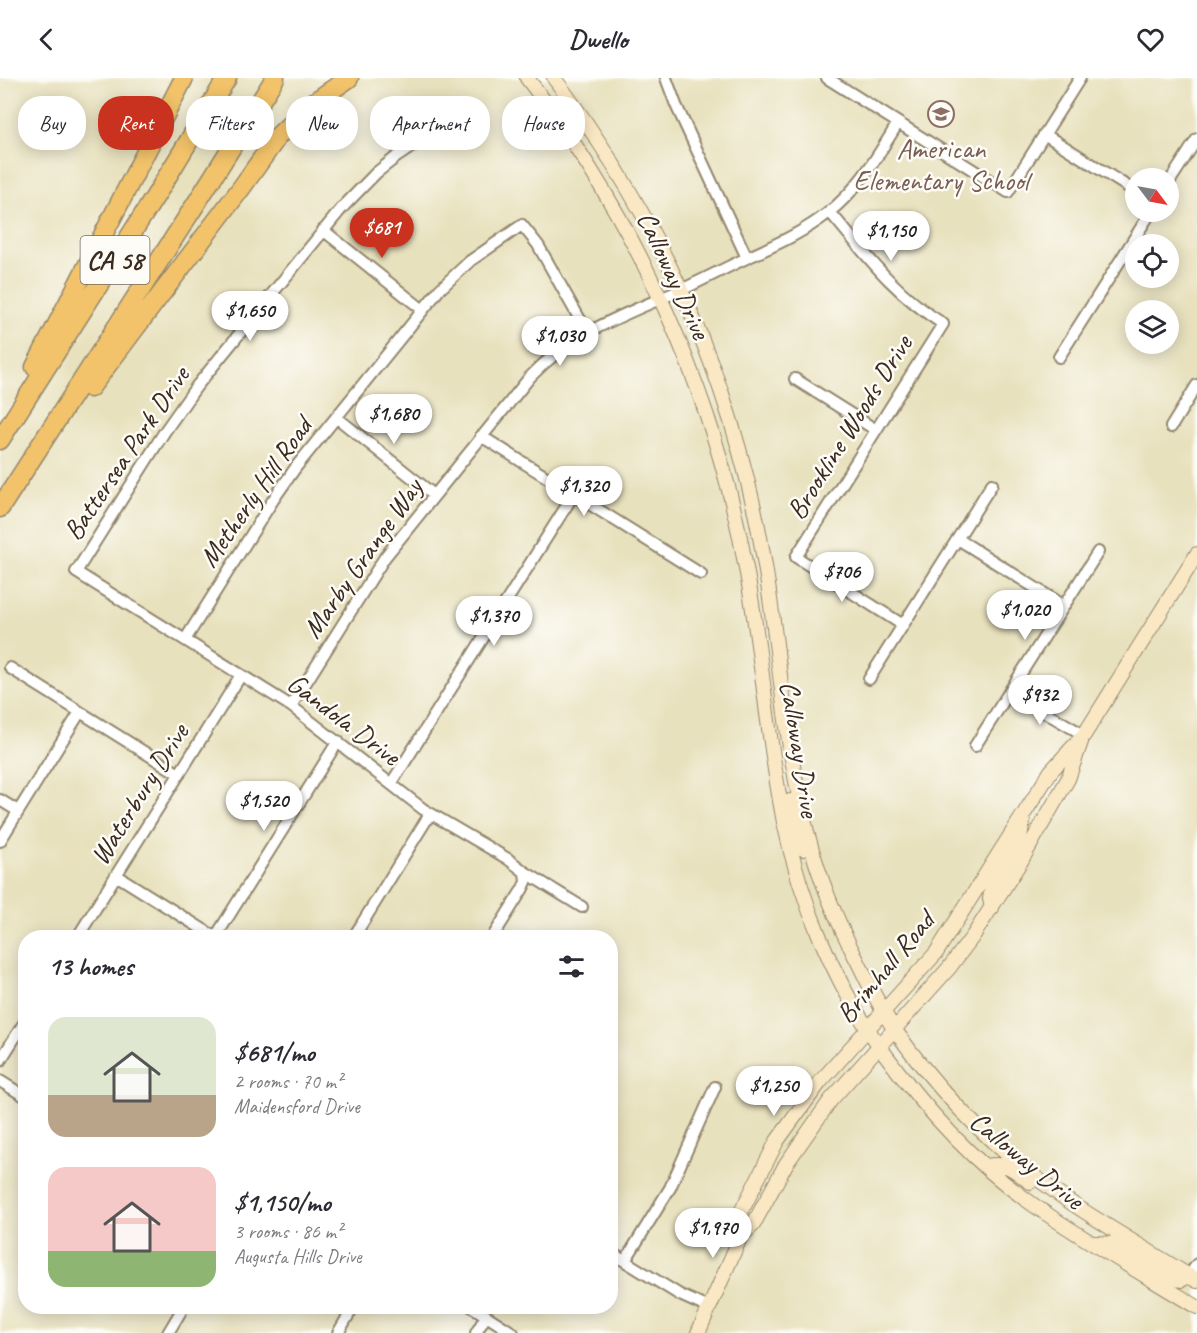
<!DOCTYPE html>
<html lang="en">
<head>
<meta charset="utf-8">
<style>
  :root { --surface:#fff; --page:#f7f7f7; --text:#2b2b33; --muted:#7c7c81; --accent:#c8321e }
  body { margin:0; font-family:Caveat,sans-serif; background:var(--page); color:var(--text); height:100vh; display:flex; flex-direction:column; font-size:22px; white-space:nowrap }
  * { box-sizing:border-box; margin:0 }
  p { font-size:20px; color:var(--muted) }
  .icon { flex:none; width:33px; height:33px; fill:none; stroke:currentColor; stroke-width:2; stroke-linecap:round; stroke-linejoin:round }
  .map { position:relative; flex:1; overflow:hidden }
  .details { position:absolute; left:18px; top:852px; width:600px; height:384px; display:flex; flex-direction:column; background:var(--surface); border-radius:24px; box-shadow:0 3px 15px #0003 }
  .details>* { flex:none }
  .guide { position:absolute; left:18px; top:18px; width:600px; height:54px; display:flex; gap:12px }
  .needle { width:39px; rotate:122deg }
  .fabs { position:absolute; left:1125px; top:90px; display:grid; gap:12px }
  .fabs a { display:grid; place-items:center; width:54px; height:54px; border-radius:50%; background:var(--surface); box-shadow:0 3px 15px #0003; font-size:30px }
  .price { position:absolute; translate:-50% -51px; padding:0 14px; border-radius:21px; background:#fff; color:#222; font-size:20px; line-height:39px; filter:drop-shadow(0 2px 3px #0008) }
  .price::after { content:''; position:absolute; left:50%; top:36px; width:18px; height:14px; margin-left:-9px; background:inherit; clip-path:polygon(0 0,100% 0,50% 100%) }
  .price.on { background:var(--accent); color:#fff }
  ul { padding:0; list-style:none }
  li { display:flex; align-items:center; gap:18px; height:150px; padding:0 30px }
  li span { display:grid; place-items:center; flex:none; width:168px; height:120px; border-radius:18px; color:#555 }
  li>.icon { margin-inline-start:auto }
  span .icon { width:72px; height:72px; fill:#fffc; stroke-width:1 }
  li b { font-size:26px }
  h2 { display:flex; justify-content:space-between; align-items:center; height:72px; padding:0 30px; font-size:26px }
  .tag { padding:0 21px; border-radius:24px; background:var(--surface); box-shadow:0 3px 15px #0003; font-size:21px; line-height:54px }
  .tag.on { background:var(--accent); color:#fff }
  header { display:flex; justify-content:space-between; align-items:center; height:78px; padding:0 30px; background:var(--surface); font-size:27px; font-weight:600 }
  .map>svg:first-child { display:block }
</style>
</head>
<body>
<header><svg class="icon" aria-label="back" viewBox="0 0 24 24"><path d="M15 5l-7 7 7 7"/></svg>Dwello<svg class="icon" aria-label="heart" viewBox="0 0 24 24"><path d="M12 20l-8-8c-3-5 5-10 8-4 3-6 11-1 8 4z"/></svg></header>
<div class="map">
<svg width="1197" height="1255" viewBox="0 0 1197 1255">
  <rect width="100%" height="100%" fill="#fdfcf7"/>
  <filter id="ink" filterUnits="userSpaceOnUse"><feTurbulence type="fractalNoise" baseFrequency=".0167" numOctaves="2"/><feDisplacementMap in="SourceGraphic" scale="12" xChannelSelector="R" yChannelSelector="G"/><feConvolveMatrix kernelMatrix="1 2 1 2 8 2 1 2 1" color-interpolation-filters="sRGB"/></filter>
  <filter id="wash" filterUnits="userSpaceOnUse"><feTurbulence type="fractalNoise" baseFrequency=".008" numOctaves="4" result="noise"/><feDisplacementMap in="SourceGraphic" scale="24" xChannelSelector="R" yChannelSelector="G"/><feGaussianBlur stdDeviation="1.35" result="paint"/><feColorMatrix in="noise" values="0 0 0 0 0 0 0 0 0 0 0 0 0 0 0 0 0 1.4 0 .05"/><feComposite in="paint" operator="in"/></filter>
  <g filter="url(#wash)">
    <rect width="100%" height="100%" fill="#e8e1bd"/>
  </g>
  <g filter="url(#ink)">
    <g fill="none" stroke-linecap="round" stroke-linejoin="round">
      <defs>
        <path id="street" d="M666,0L676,27L747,180
          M827,0L1008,114L1080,0
          M436,46L419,64L395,80L376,95L342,130L196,309L165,353L76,494L291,628L423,731L508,781L525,794L582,829
          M1044,56L1136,114
          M1168,106L1197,61
          M830,134C867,178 893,214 943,246L796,479L903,547
          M323,152L423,232
          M1059,279L1151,134
          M795,301L876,352
          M336,339L434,417
          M1171,349L1197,307
          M481,358L701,496
          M958,461L1064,528
          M185,562L273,422L296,389L423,232L439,212L470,183L522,147L538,167L587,254
          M10,590L179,696
          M869,601L992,406
          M1010,614L1084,657
          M291,628L385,479L530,299C573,254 626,236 683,211C705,201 727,189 749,179C777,166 804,154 828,135C859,111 878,77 898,45
          M975,668L1098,474
          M391,706L574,416
          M0,722L18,733
          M0,763L80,634
          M116,797L215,859
          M77,860L241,597
          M215,860L338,663
          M353,860L430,736
          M492,860L522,812L526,804L525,794
          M0,983L26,942
          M0,1003L26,1019
          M610,1174L680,1217L709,1230
          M625,1183L670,1110L715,1009
          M1189,1198L1197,1186
          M471,1228L513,1255
          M168,1255L184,1228
          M338,1255L354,1228
          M476,1255L486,1238"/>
        <path id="secondary" d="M527,0C637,143 714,313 746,490C762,575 767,660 784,744C800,822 835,907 882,972C924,1030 975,1087 1035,1128C1087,1164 1143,1196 1197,1229
          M554,0C652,131 718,270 754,430C778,537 780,648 807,754C819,800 837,844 859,886C870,909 882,934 897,955C942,1018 1000,1076 1064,1120C1107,1149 1153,1175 1197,1203
          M790,723L803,771
          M992,830L990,821L991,814L1017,772L1023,744
          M986,1088C1008,1084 1013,1091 1030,1104
          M741,1158L739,1138L777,1063L820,1004L936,875L1051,693L1084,657L1197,476
          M1095,1165L1120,1166L1174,1200L1181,1202L1189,1198
          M698,1255L741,1158L753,1147L786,1086L830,1023L949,890L973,858L1021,783L1068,701L1081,664"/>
        <path id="highway" d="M35,289L184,0
          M90,310L242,109L278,58L310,27L349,0
          M0,362L156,117L227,0
          M0,430L199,121L275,0"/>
      </defs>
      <use href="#street" stroke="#92866e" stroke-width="14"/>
      <use href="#secondary" stroke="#92866e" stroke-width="16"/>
      <use href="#highway" stroke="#92866e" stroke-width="21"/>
      <use href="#street" stroke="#fff" stroke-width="10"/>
      <use href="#secondary" stroke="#fae7c3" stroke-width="14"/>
      <use href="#highway" stroke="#f2c36a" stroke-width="18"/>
    </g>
  </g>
  <defs>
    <symbol id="school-ring" viewBox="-11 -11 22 22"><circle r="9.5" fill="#fdfcf7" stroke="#8d6e63" stroke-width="1.5"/><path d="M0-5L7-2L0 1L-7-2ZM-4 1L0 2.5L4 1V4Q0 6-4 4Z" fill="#8d6e63"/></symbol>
  </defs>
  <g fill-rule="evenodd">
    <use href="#school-ring" x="926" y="21" width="30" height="30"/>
  </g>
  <g text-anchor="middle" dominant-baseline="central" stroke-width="5" stroke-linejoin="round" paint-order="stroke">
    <rect fill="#fdfcf7" stroke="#75695f" stroke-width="1.5" x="80.5" y="158" width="69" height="48" rx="4.5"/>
    <g font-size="27" font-weight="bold" fill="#3b2a1e">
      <text x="115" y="182">CA 58</text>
    </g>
    <g font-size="28" fill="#785e54" stroke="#fdfcf7">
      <text x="941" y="70">American<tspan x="941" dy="32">Elementary School</tspan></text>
    </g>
    <g font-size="28" fill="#3b2a1e" stroke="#fdfcf7">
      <text transform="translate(674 197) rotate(65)">Calloway Drive</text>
      <text transform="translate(849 349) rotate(-58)">Brookline Woods Drive</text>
      <text transform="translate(126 375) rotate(-56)">Battersea Park Drive</text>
      <text transform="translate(255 414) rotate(-55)">Metherly Hill Road</text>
      <text transform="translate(362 480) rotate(-55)">Marby Grange Way</text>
      <text transform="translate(344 641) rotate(37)">Gandola Drive</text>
      <text transform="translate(800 671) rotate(81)">Calloway Drive</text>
      <text transform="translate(139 716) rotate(-58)">Waterbury Drive</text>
      <text transform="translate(885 889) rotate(-50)">Brimhall Road</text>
      <text transform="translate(1027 1082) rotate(39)">Calloway Drive</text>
    </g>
  </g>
</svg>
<div class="fabs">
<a><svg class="needle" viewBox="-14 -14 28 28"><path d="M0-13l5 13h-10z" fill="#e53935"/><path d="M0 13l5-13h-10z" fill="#7c7c81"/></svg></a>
<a><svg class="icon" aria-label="locate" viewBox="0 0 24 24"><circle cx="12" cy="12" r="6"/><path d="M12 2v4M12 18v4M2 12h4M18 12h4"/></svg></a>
<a><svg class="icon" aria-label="layers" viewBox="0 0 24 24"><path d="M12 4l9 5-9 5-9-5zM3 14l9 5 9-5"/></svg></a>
</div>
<b class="price on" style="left:382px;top:181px">$681</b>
<b class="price" style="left:891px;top:184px">$1,150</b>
<b class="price" style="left:250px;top:264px">$1,650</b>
<b class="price" style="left:560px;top:289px">$1,030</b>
<b class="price" style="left:394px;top:367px">$1,680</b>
<b class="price" style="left:584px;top:439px">$1,320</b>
<b class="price" style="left:842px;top:525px">$706</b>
<b class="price" style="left:1025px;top:563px">$1,020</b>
<b class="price" style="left:494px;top:569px">$1,370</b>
<b class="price" style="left:1040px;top:648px">$932</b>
<b class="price" style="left:264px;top:754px">$1,520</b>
<b class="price" style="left:774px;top:1039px">$1,250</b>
<b class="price" style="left:713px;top:1181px">$1,970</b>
<div class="guide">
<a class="tag">Buy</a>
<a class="tag on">Rent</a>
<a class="tag">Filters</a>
<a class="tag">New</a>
<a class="tag">Apartment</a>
<a class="tag">House</a>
</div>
<section class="details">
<h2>13 homes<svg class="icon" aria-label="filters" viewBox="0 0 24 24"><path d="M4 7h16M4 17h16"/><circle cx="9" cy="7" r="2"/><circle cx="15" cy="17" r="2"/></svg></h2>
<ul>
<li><span style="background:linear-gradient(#dfe7d0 65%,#b9a48a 0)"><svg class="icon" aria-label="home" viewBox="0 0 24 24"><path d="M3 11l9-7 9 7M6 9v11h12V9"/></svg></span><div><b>$681/mo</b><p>2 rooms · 70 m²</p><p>Maidensford Drive</p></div></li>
<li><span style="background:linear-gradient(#f6c9c9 70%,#8fb573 0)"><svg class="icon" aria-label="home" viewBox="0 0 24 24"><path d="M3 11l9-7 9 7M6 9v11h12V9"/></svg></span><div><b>$1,150/mo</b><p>3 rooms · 86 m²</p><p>Augusta Hills Drive</p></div></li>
</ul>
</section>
</div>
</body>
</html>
